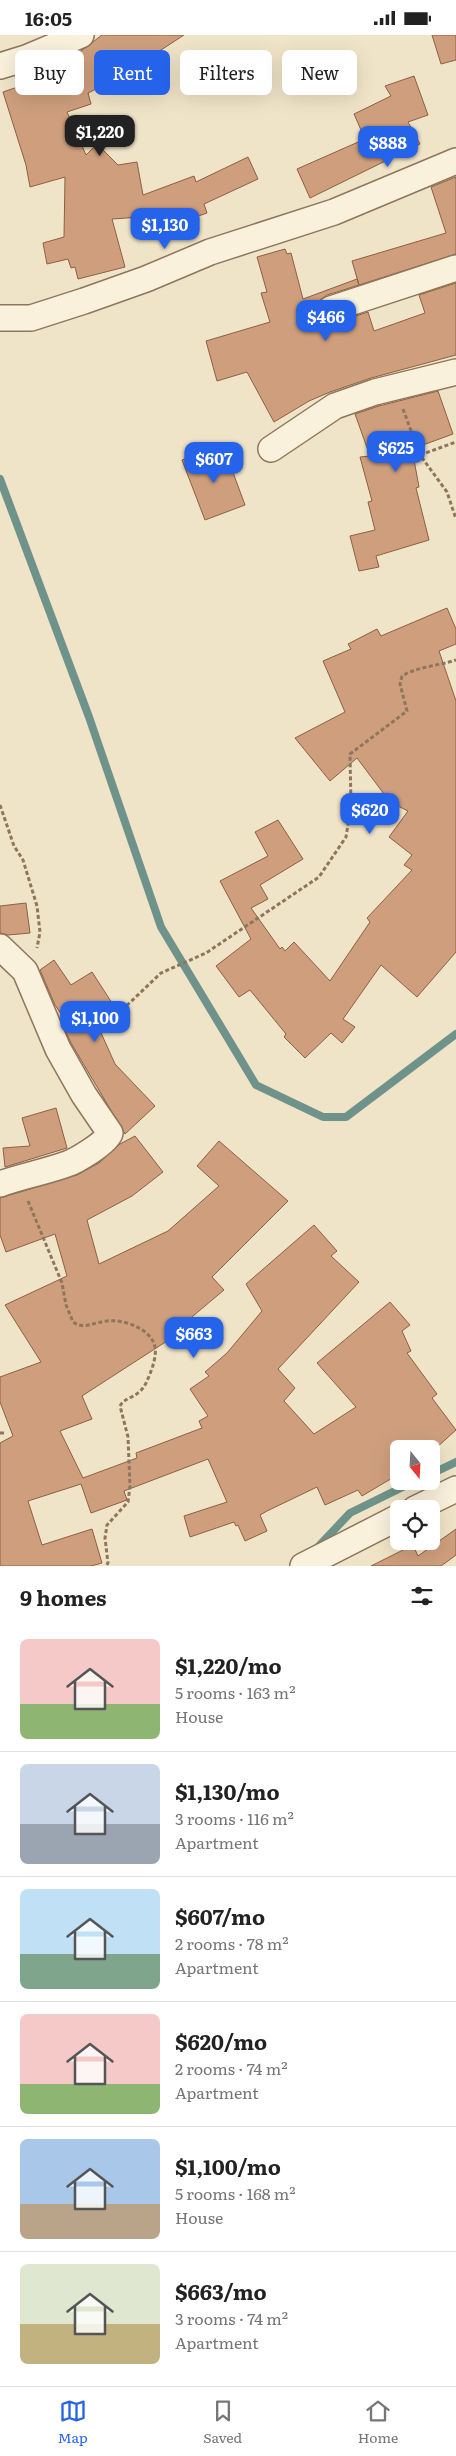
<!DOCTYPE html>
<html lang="en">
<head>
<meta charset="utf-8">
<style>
  :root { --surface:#fff; --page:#f2f2f2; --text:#222; --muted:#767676; --line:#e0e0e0; --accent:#2563eb }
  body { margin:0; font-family:Literata,serif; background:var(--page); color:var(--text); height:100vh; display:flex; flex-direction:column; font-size:19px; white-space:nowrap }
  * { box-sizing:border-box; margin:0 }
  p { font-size:16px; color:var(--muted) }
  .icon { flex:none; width:28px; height:28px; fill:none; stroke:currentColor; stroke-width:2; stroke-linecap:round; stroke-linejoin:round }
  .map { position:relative; height:1531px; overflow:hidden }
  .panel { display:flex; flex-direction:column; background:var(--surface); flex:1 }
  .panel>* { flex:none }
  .top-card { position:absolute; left:15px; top:15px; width:426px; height:45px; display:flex; gap:10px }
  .needle { width:32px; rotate:162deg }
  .fabs { position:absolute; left:390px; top:1405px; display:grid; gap:10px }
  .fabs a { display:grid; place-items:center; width:50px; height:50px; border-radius:8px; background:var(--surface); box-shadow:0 5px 20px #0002; font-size:25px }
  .price { position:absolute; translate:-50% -42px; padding:0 11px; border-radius:10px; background:var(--accent); color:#fff; font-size:16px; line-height:32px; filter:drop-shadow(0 1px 2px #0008) }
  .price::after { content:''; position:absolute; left:50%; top:30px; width:15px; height:11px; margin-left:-8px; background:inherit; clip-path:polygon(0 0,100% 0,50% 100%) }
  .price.selected { background:#222; color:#fff }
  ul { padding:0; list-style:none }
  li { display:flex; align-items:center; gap:15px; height:125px; padding:0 20px }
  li+li { border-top:1px solid var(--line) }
  li span { display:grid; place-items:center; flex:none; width:140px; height:100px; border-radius:8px; color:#555 }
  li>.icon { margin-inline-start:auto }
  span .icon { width:60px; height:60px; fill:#fffc; stroke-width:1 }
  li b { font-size:21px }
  h2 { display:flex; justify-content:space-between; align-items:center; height:60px; padding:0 20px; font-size:21px }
  .pill { padding:0 18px; border-radius:8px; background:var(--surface); box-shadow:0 5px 20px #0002; font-size:18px; line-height:45px }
  .pill.selected { background:var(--accent); color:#fff }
  .status { display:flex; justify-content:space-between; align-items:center; height:35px; padding:0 25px; background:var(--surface); direction:ltr }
  .status svg { height:14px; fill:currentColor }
  .dock { display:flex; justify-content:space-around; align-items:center; height:70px; border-top:1px solid var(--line); background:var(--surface); font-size:14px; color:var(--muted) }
  .dock a { display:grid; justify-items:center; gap:2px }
  .dock .selected { color:var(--accent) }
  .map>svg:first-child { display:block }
</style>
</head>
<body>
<div class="status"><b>16:05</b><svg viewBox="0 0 49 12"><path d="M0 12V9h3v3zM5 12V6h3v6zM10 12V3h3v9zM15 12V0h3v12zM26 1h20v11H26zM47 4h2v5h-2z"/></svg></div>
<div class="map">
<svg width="456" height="1531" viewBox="0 0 456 1531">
  <rect width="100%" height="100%" fill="#f0e4c8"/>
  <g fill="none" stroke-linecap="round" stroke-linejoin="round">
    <path stroke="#6f938a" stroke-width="8" d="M0,444L89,682L161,892L256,1050L323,1082H346L456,999
      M431,1439L456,1427
      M317,1513L350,1478L415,1446"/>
  </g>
  <path fill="#cf9f7d" stroke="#8d5f41" d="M102,0H184L135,32L136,34L88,58L91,69L67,77L86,120L97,109L118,130L137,127L143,160L194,141L196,147L248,122L258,144L204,169L207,178L173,190L170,180L112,184L125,232L78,244L75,232L71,233L68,224L47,229L43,208L64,202L65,142L30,152L26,130L3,57L47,42Z
    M432,0H456V25L441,29Z
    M414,41L428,80L408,87L420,109L310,163L297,134L365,104L354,79L391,61L385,51Z
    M456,142V219L359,250L352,226L446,198L431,152Z
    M285,214L287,219L291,218L303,264L357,244L359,250L327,260L320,265L317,272L318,279L328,288H335L368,277L374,296L425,278L419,260L456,248V320L371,343L330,357L309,366L274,387L247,337L217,346L206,306L270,287L261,258L267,257L257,222Z
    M438,356L453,399L412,414L419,452L416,453L429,505L376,521L379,532L359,536L350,501L375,495L368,467L372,466L360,422L370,421L355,379L379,371Z
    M209,415L211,421L225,416L245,470L205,485L182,425Z
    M447,573L456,594V609L439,616L456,666V917L417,962L381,930L343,984L355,992L342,1008L331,998L305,1023L284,1002L286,999L250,955L239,962L216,931L251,904L220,846L268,821L255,797L278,785L303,824L260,850L268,864L251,873L280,914L282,912L285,916L294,907L330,946L370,887L367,883L412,835L404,830L412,820L389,802L408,776L390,767L357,723L330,746L295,703L345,677L323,626L351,614L348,609L377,594L381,601Z
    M26,868L30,898L8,900L0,898V871Z
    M54,925L71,950L92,937L112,968L93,980L115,1029L155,1071L125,1099L71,1008L62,988L66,986L55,970L40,935Z
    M56,1073L67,1113L5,1132L3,1113L30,1111L22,1083Z
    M135,1101L163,1137L132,1161L87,1185L99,1229L168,1196L219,1151L197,1131L219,1106L288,1166L212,1242L224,1255L193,1281L169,1308L167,1306L82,1361L92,1384L60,1396L83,1443L137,1423L136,1418L202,1393L199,1386L208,1381L190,1354L209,1341L205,1337L227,1318L262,1276L246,1249L314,1190L337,1216L331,1221L359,1247L278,1334L295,1353L284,1366L314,1399L356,1372L317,1328L390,1267L410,1290L402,1296L411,1316L407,1318L437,1359L432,1363L456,1395L435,1414H399V1439L362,1461L358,1455L325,1470L317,1452L267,1476L260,1480L267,1496L245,1506L238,1490L236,1491L234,1487L190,1502L184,1481L227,1467L208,1424L124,1456L127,1465L91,1478L81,1449L28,1466L42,1510L92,1494L102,1528L91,1531H0V1408L13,1401L0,1367V1342L41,1327L5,1270L67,1241L55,1199L6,1217L0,1200V1163L77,1140L99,1128L120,1109Z
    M456,1494V1520L441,1531H371L413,1510L418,1521Z"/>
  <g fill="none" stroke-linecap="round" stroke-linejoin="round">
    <defs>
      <path id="street" d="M0,31L26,23L81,0
        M331,274L456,233
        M0,283H31L84,266L146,244L210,217L334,177L456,126
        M271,414L335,371L375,357L456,337
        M0,912L25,936L58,1014L84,1060L110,1098C108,1107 76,1126 67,1129C45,1137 22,1141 0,1149
        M415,1474L456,1454
        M303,1531L399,1482"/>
    </defs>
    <use href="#street" stroke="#8d765c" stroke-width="28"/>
    <path stroke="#8d765c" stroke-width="3" stroke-dasharray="4 2.5" stroke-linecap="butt" d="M403,374L420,420L447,457L456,484
      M420,420L456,407
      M0,770L14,811L23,825L37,871L40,897L37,913
      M122,975L161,938L206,918L319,842L346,802L351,771L350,719L407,676L400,649L402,641C419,631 438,631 456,625
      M28,1166L62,1248L66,1270L73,1287C84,1295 94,1287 107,1286C123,1284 151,1293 155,1312C157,1322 151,1337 147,1346C139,1364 125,1361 120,1371L128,1402L130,1451L128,1467L107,1490L105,1503L108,1528L106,1531
      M0,1398H6"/>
    <use href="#street" stroke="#faf1dc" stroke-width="25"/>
  </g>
</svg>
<div class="fabs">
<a><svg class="needle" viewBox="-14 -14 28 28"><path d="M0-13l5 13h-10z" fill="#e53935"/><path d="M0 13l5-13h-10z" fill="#767676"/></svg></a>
<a><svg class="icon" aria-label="locate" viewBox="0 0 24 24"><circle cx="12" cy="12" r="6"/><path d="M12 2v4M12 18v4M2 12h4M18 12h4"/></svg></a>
</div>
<b class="price selected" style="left:100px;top:122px">$1,220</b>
<b class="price" style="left:388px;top:133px">$888</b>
<b class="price" style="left:165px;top:215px">$1,130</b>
<b class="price" style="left:326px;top:307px">$466</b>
<b class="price" style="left:396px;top:438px">$625</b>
<b class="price" style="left:214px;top:449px">$607</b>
<b class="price" style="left:370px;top:800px">$620</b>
<b class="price" style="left:95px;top:1008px">$1,100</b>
<b class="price" style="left:194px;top:1324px">$663</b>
<div class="top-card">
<a class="pill">Buy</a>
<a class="pill selected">Rent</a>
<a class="pill">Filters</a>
<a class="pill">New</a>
</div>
</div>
<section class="panel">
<h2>9 homes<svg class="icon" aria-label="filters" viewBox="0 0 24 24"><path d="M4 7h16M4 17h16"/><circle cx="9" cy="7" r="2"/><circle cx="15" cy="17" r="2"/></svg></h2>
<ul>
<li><span style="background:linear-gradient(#f6c9c9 65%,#8fb573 0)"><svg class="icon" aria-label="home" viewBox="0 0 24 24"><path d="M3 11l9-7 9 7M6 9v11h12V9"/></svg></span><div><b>$1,220/mo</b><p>5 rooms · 163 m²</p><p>House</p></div></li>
<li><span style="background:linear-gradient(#c9d6e8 60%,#9aa5b1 0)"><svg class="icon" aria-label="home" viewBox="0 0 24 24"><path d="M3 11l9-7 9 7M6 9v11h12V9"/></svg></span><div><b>$1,130/mo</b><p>3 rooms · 116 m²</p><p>Apartment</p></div></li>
<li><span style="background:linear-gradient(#bfe0f5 65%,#7fa58c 0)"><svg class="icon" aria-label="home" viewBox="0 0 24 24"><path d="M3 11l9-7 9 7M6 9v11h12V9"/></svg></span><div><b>$607/mo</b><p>2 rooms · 78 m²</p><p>Apartment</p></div></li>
<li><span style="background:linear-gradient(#f6c9c9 70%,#8fb573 0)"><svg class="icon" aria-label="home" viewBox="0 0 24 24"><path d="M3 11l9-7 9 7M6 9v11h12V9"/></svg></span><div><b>$620/mo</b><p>2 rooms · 74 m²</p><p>Apartment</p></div></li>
<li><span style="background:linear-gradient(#a9c7e8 65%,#b9a48a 0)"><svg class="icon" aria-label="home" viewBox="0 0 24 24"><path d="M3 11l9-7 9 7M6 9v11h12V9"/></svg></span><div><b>$1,100/mo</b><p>5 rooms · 168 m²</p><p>House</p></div></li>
<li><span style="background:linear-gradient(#dfe7d0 60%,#c2b280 0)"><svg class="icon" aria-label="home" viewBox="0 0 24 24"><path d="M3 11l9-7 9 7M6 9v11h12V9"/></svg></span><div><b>$663/mo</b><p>3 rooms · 74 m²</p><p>Apartment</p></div></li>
</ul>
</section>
<nav class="dock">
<a class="selected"><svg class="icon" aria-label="map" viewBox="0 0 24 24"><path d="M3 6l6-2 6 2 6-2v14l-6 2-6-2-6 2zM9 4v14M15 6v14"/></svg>Map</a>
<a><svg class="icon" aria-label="saved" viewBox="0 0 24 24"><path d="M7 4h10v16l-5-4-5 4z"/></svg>Saved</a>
<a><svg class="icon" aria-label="home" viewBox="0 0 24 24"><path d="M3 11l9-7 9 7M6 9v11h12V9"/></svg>Home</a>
</nav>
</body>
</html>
